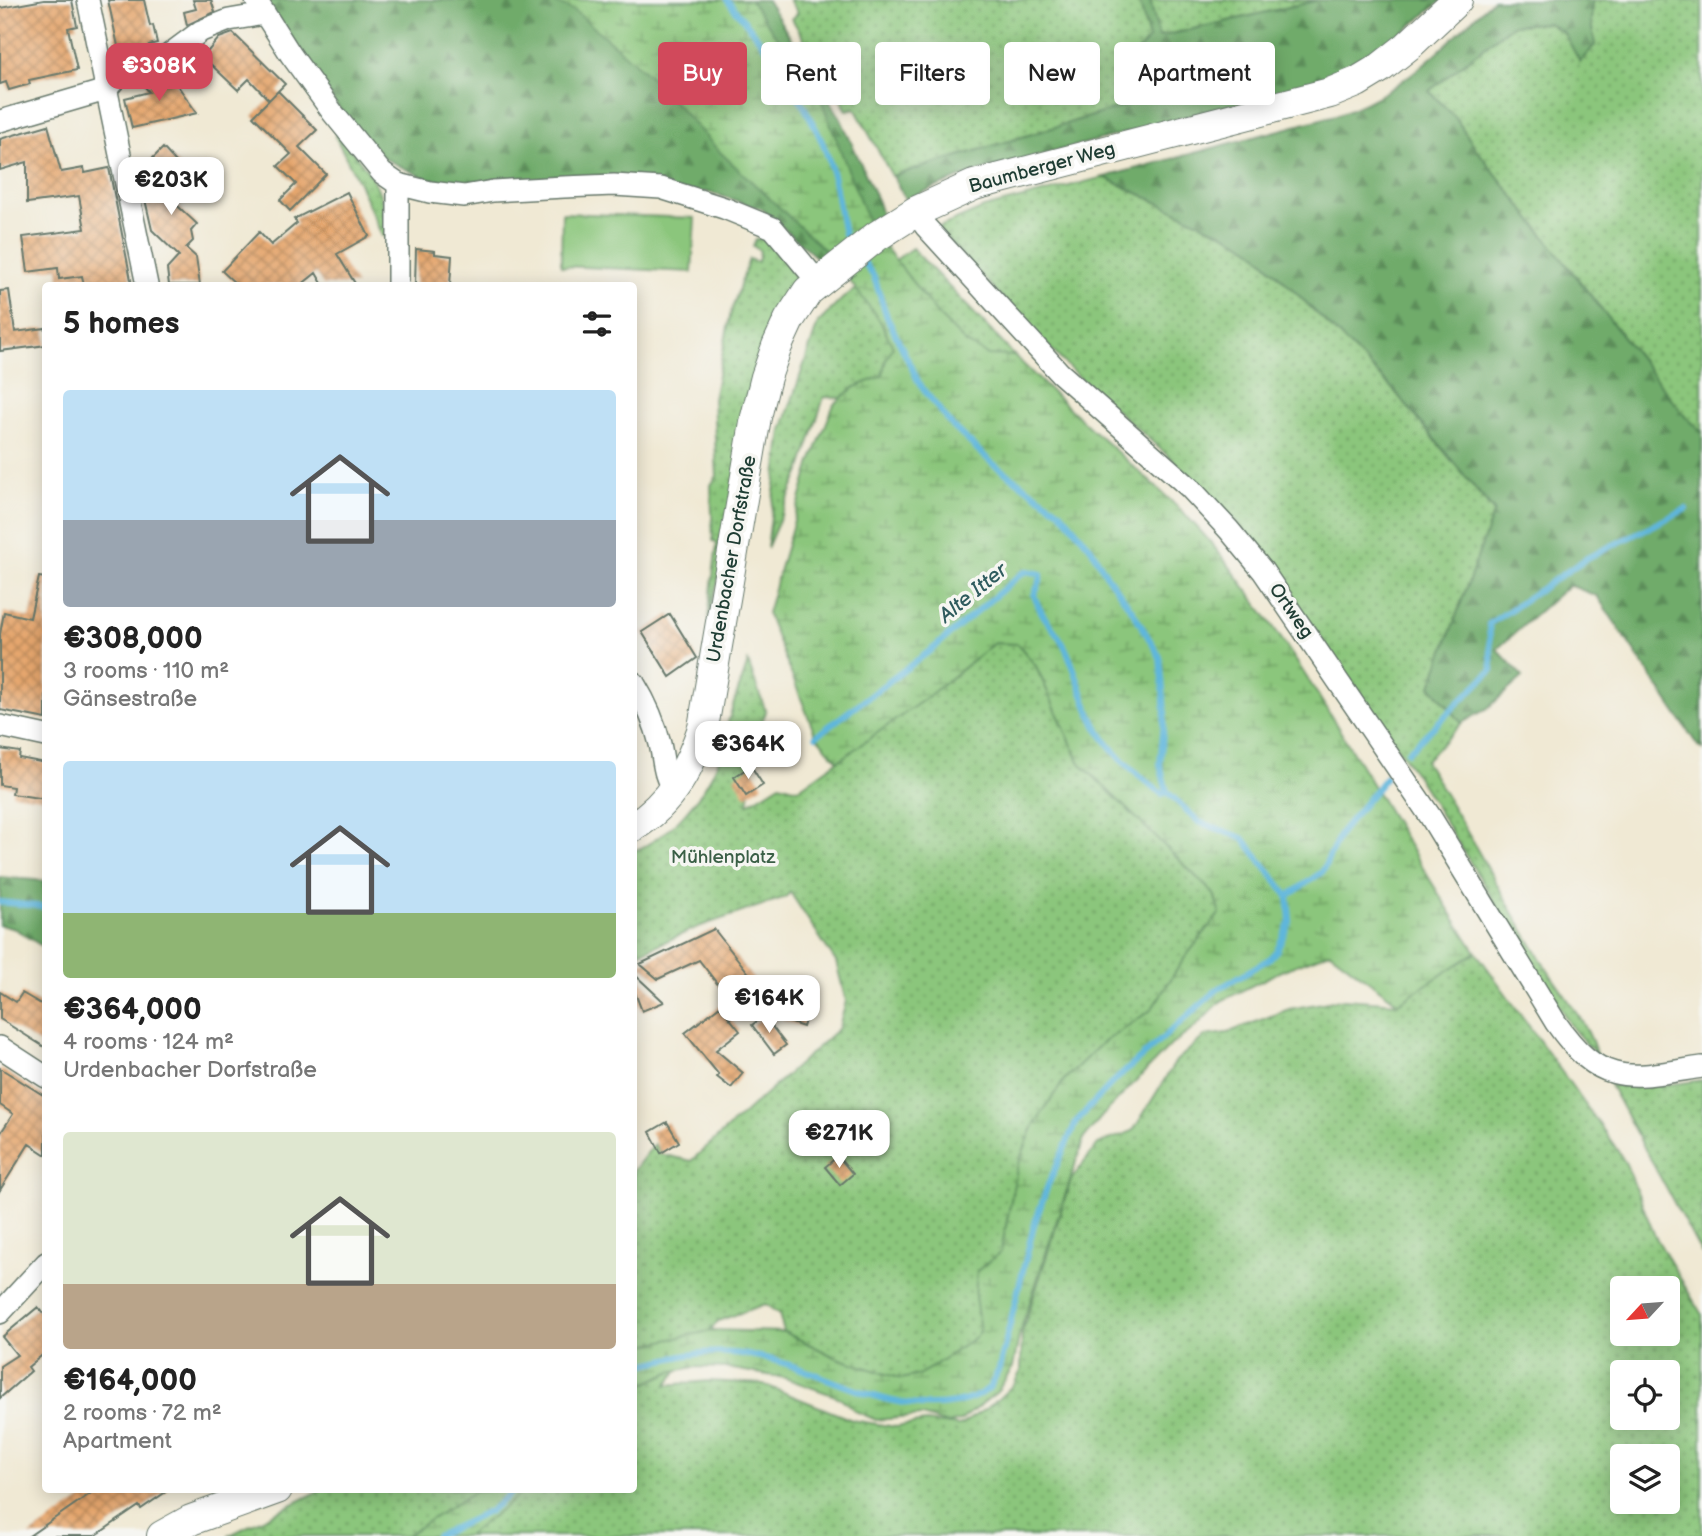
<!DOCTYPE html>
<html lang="en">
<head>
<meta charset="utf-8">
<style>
  :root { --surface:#fff; --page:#f2f2f2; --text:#222; --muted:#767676; --accent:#d1495b }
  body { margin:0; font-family:"Balsamiq Sans",sans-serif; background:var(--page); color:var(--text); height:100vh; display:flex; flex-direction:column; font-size:26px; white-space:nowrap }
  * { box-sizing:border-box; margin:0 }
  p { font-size:23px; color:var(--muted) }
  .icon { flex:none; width:38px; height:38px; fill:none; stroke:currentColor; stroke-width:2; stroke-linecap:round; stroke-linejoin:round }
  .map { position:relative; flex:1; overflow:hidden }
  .sheet { position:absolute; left:42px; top:282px; width:595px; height:1211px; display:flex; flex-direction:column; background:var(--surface); border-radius:7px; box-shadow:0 4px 18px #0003 }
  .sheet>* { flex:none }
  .top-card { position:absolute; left:658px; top:42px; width:665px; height:63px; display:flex; gap:14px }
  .needle { width:46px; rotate:244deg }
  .tools { position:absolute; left:1610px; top:1276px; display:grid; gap:14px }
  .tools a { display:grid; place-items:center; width:70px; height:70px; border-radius:7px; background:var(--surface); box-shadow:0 4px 18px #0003; font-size:35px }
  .price { position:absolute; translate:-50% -60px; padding:0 16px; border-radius:14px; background:#fff; color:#222; font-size:23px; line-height:46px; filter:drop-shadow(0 2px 4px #0008) }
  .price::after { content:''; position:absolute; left:50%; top:42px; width:21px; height:16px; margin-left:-10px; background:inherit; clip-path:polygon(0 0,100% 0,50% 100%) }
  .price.active { background:var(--accent); color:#fff }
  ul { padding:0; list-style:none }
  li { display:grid; align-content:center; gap:14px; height:371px; padding:0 21px }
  li span { display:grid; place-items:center; height:217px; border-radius:7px; color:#555 }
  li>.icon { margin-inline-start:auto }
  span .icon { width:126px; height:126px; fill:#fffc; stroke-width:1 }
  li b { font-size:30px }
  h2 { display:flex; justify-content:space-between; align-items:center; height:84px; padding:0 21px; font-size:30px }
  .pill { padding:0 24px; border-radius:7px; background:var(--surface); box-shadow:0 4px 18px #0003; font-size:24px; line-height:63px }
  .pill.active { background:var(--accent); color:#fff }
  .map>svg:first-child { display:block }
</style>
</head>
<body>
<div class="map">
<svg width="1702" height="1536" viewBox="0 0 1702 1536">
  <defs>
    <pattern id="green-dots" width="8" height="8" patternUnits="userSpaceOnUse" patternTransform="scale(1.75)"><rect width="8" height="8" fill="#8bc67b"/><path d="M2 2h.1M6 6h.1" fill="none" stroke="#71a266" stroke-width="1.8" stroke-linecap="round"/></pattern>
    <pattern id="forest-firs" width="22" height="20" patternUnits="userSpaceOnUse" patternTransform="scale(1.75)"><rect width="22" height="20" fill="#70ab6b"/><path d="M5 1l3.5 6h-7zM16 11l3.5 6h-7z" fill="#5b8c59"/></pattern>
    <pattern id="wetland-marsh" width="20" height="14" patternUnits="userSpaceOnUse" patternTransform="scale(1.75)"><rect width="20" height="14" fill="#8bc67b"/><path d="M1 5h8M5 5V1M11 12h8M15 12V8" fill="none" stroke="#71a266"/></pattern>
    <pattern id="building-cross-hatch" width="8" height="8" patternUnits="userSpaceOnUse" patternTransform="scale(1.75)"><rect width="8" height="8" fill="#e5a66d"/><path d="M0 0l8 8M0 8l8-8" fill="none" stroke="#b9885a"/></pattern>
  </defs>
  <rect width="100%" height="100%" fill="#f6f6f2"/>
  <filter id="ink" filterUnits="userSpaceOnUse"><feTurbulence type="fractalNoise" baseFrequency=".0143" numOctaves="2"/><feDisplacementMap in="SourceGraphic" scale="14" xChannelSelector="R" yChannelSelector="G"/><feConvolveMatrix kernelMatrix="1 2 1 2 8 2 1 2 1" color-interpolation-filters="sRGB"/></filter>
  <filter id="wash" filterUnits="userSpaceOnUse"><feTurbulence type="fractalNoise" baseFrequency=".00686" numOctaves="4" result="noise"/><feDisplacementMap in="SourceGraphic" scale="28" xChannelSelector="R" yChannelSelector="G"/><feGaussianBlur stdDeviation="1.57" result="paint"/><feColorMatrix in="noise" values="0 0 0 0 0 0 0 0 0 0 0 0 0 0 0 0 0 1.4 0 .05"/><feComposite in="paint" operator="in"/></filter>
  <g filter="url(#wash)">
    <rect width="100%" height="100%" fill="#f0e9d4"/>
    <path fill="url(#green-dots)" stroke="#558258" stroke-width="2" fill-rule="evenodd" d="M789,0H1139L1149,39L1132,58L1129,105L892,176L855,108L847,110L792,19L798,13Z
      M1150,0H1319L1158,37Z
      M1592,0H1702V432L1685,416L1474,146L1455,117L1429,91L1512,25L1548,23L1564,33L1595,45L1591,23Z
      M337,134C371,173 383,183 388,236H382L360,185L335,136Z
      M1104,177L1239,241L1254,251L1393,389L1494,512L1431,686L1462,723L1425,761C1467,828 1503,899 1545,966C1559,989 1593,1030 1596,1055L1573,1029L1415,773L1271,566L1237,522L1195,480L1067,366L937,228L984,208Z
      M761,238L772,240L787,258L797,284L708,618L717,542L713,541L711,485L717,476L713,399L731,312L749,259L758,262L760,251L753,246L756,239Z
      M912,248L1015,356L974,405L824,397L801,469L767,548L782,430L818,323L843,298Z
      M994,643L1018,644L1036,666L1080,763L1214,894L1220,913L1184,959L1151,1010L1100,1045L1065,1079L1034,1125L1018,1164L1001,1252L978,1336L932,1367L916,1376L901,1379L837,1358L784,1332L779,1314L765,1304L718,1321L666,1385L709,1381L763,1384L852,1420L896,1427L925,1422L959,1426L994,1403L1014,1384L1021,1371L1022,1333L1071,1180L1098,1144L1133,1131L1176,1061L1205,1036L1227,1033L1289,1009L1344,999L1398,1003L1476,952L1614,1145L1626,1164L1655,1236L1702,1315V1536H228L323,1489H634V1350L639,1346L634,1340V1170L654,1144L660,1154L691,1161L839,1028L846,1001L836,962L790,892L786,897L701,926L634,955V851C670,836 703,798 718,762C723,748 725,733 729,719C734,700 742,681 748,662L766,712L748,754L754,763L748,804L780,784L798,789L926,698ZM1622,1288H1668V1334H1622ZM1622,1372H1668V1418H1622ZM1622,1456H1668V1502H1622Z
      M1702,1080V1254L1610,1085C1641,1088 1671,1085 1702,1080Z"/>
    <path fill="url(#forest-firs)" stroke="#487450" stroke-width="2" d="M259,0H767L840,117L878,202L884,222L826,266L762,209L709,192L463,189L425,178L385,159L358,134Z
      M1139,0H1150L1159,37L1319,0H1443L1352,73L970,174L905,199L893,176L1128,105L1132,58L1149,39Z
      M1493,0H1592L1591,23L1595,45L1580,62L1564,33L1548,23L1512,25L1429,91L1455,117L1474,146L1685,416L1702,432V749L1698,746L1597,596L1569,585L1497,649L1523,677L1488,708L1462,723L1431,686L1494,511L1393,389L1254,251L1239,241L1104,177L1336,115C1355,108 1373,100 1390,89C1428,65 1460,30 1493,0Z
      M0,877L45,881V948L15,929L0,925Z"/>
    <path fill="url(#wetland-marsh)" stroke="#558258" stroke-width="2" d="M549,0H750L820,97L870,227L938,315L966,343L988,355L1015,356C1048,389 1081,420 1116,451C1148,480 1183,509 1211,543C1314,670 1386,817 1476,952L1398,1003L1330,952L1281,971L1221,1001L1193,1029L1171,1045L1102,1116L1084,1138L1020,1332L1013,1367L997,1392L960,1421L948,1424L922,1416L876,1420L855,1411L841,1398L785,1378L727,1368L694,1367L670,1372L634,1389V1350L639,1346L714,1330L784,1332L837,1358L901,1379L916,1376L932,1367L977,1336L980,1331L975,1297L977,1271L1001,1252L1018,1164L1034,1125L1065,1079L1100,1045L1151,1010L1184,959L1220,913L1214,894L1080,763L1036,666L1018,644L994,643L926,698L838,761L816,736L767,613L811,462L834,404L855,387L882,376L886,359L893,347L880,321L830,255L720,152L649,75L575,11Z
      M479,1489H527L467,1536H405Z"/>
    <path fill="#8bc67b" stroke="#558258" stroke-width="2" d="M562,213L695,218L692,272L561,266Z"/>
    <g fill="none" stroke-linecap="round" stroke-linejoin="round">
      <path stroke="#5fb6dc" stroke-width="6" d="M727,0C764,43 800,92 823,144C835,172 838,205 844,234L853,246
        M816,736L935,647L1021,574L1028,571L1041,574L1040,581L1034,595C1042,620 1053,625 1064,645C1075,667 1081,693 1091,715C1105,749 1134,772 1162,794L1167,792
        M1408,752L1492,670L1489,624L1587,558L1686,509
        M1288,896L1322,872L1341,832L1386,777
        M0,902L46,907
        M634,1367C681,1355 711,1347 760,1357C825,1370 885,1416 955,1403C968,1400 979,1397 989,1388C993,1383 996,1375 999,1369L1034,1225L1048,1185L1076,1122L1111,1084L1218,989L1269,959L1277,950L1290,921L1288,896L1243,838L1199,822L1167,792L1160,765L1165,712L1160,657L1132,610L1107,576L1091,548L1061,512L992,463L953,427L920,385L887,317L874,277L861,258
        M437,1536L490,1511L515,1489"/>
    </g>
    <g id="blocks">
      <path fill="url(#building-cross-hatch)" d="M44,0H72L77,26L68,28L77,70L29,80L30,84L9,90L6,82L0,84V8Z
        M108,0H144L150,26L153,25L157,43L149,45L152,50L121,60Z
        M193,0H211L215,12L187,25L184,12L196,9Z
        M233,33L285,84L269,100L249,79L238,90L203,57L219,38Z
        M168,72L197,113L132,128L125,98L149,92L145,87Z
        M278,91L317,130L299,147L326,174L290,211L280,200L296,184L278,166L291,154L253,116Z
        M48,125L61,172L84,168L85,173L109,168L132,285H84L82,276L59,279L58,268L28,272L23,237L85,229L79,196L27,203V162L0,170V139Z
        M163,148L189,176L167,196L197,224L191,231L193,241L186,248L196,257L200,285H169L167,269L179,256L152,230L139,173L159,169L151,160Z
        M347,192L369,236L337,254L356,285H323L316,273L301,285H237L222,271L259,232L271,245L297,223L294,219Z
        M416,249L435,251V254L452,256L450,285H415Z
        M9,290L15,332L46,328V345L0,351V291Z
        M39,577L46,578V719L0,710V634L4,612L30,618Z
        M670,614L697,658L670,677L642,632Z
        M0,749L20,752L19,758L46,763V799L12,794L13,787L0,785Z
        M751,766L763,785L746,796L734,777Z
        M714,929L754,980L729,999L699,960L658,979L640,964Z
        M634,974L664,1002L642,1011L634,990Z
        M0,992L16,1002L22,993L46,1007V1048L0,1019Z
        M791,999L810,1005L803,1027L783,1020Z
        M720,1006L740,1031L716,1050L743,1073L731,1088L717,1077L719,1075L685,1033Z
        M764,1016L786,1045L774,1054L752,1025Z
        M0,1068L46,1097V1155L29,1144L0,1190V1134L13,1114L0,1105Z
        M667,1122L679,1142L661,1153L650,1132Z
        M838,1156L853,1174L840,1185L825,1167Z
        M38,1307L46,1316V1352L28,1367L31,1371L0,1398V1366L17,1355L2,1337Z
        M97,1489H170L141,1509L139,1506L95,1536H29Z"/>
    </g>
  </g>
  <g filter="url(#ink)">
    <use href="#blocks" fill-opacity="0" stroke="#68796c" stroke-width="2"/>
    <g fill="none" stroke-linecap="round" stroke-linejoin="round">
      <defs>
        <path id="street" d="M88,0L147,285
          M256,0L291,55L333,113L382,173L398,184L430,192L464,196L493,191L564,187L614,185L661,188L724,208L773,228L818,282
          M0,121L106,90L118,76L162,60L201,31L229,20L264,14
          M398,184V285
          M915,212L926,227L1060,373L1190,488L1229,530L1263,571L1430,816L1556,1023C1602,1089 1630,1078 1702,1067
          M634,683C645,701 655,723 660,744C664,761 663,776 674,790
          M0,726L46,736
          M0,1047L46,1077
          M0,1313L46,1263"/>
        <path id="secondary" d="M634,826C671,803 689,769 703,728L756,417L766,377L777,346L789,320L808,291L877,236L915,212L974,185L1330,93L1357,82L1380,68L1408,46L1457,0
          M162,1536L191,1520L277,1489"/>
      </defs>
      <use href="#street" stroke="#68796c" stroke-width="24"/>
      <use href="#secondary" stroke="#68796c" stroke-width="32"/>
      <use href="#street" stroke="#fff" stroke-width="21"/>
      <use href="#secondary" stroke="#fff" stroke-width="30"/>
    </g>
  </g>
  <g text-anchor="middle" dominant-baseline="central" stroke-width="7" stroke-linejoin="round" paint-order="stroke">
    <g font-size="19" fill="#1f3d34" stroke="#f6f6f2">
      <text transform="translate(1042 168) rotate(-15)">Baumberger Weg</text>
      <text transform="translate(732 559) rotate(-80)">Urdenbacher Dorfstraße</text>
      <text transform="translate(1291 611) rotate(55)">Ortweg</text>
    </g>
    <g font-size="19" fill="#3a5f46" stroke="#f6f6f2">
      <text x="723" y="857">Mühlenplatz</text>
    </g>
    <g font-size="21" font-style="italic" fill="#2f5b5e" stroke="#f6f6f2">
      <text transform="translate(973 593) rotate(-39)">Alte Itter</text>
    </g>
  </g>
</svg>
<div class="tools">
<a><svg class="needle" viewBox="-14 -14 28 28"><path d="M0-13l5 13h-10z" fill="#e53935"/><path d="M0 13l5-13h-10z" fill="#767676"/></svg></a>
<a><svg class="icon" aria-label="locate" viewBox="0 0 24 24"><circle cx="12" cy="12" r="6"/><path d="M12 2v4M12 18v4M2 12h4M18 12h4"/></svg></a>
<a><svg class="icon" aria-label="layers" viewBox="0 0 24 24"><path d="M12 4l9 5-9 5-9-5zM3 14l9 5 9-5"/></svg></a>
</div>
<b class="price active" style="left:159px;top:103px">€308K</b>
<b class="price" style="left:171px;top:217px">€203K</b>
<b class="price" style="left:748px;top:781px">€364K</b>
<b class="price" style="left:769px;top:1035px">€164K</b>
<b class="price" style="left:839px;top:1170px">€271K</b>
<div class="top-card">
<a class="pill active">Buy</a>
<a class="pill">Rent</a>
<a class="pill">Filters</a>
<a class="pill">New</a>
<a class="pill">Apartment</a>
</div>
<section class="sheet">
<h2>5 homes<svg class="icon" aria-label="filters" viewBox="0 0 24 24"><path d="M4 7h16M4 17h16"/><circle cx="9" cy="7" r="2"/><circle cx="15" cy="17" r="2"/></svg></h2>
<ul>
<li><span style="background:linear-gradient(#bfe0f5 60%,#9aa5b1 0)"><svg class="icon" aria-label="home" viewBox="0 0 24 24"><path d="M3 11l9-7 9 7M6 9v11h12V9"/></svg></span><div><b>€308,000</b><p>3 rooms · 110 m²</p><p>Gänsestraße</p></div></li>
<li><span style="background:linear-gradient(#bfe0f5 70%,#8fb573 0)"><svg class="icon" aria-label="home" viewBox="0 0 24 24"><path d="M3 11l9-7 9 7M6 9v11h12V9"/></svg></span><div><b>€364,000</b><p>4 rooms · 124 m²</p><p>Urdenbacher Dorfstraße</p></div></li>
<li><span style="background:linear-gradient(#dfe7d0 70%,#b9a48a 0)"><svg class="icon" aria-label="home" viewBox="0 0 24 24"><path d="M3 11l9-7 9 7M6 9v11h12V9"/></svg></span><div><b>€164,000</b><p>2 rooms · 72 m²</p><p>Apartment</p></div></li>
</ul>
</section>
</div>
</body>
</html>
